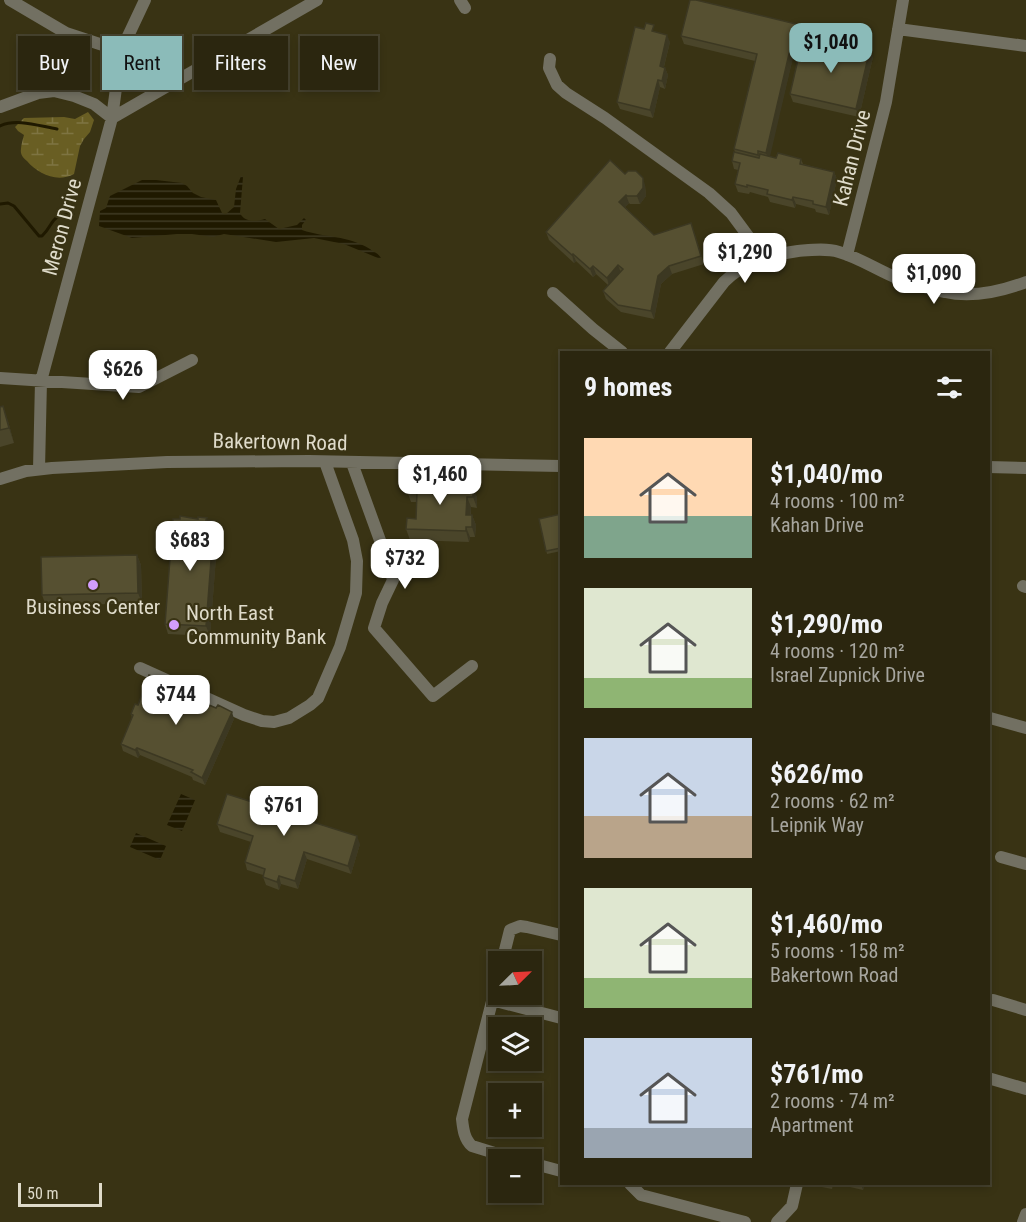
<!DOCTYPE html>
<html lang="en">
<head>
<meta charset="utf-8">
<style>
  :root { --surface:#2b260f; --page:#332e18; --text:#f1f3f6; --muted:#a6a59e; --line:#47432f; --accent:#8bbbb9 }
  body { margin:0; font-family:"Roboto Condensed",sans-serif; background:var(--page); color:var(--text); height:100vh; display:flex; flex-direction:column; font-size:22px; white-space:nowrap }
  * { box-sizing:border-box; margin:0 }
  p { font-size:20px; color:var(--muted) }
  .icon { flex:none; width:33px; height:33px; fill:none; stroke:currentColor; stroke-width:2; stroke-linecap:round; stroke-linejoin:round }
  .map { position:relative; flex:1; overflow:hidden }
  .panel { position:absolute; left:560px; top:351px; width:430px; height:834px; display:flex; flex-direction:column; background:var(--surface); border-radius:0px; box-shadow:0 3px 9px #0003,0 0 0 2px var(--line) }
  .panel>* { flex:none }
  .guide { position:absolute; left:18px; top:36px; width:452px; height:54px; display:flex; gap:12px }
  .needle { width:39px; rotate:66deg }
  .buttons { position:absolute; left:488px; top:951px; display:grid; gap:12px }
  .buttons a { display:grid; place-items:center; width:54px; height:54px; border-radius:0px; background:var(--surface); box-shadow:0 3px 9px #0003,0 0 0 2px var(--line); font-size:30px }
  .scale { position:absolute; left:18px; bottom:15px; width:84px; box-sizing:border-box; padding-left:6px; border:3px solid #dfdbca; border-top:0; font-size:16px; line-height:21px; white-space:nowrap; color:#dfdbca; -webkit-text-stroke:4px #393314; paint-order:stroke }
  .price { position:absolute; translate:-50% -51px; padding:0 14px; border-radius:12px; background:#fff; color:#222; font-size:20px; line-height:39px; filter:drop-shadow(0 2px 3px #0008) }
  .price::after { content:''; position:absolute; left:50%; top:36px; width:18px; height:14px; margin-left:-9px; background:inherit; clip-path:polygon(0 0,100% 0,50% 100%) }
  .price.selected { background:var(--accent); color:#111 }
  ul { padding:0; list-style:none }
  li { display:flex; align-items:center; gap:18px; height:150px; padding:0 24px }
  li span { display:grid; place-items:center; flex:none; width:168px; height:120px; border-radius:0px; color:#555 }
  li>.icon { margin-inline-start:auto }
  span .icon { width:72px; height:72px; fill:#fffc; stroke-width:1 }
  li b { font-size:26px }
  h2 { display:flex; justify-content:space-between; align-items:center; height:72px; padding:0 24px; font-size:26px }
  .pill { padding:0 21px; border-radius:0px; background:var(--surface); box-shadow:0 3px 9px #0003,0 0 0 2px var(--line); font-size:21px; line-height:54px }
  .pill.selected { background:var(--accent); color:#111 }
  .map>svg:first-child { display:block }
</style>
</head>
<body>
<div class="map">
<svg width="1026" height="1222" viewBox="0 0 1026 1222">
  <defs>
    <pattern id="wetland-marsh" width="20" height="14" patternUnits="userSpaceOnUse" patternTransform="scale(1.5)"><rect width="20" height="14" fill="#695e23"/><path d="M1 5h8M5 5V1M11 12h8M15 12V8" fill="none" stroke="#7e7442"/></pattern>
    <pattern id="water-rules" width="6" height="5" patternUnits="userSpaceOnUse" patternTransform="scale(1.5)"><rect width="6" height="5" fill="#1f1900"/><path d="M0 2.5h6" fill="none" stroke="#3f3a24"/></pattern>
  </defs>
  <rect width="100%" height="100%" fill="#393314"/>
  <path fill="url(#wetland-marsh)" d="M88,112L94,120L90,132L84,139L80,146L74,174C57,183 38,174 27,161C23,158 20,154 21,149C21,145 23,139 24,135L18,131L15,127L24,118L64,117L75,119Z"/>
  <path fill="url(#water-rules)" d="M241,176L243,177L240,213C244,222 255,222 265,219L279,229L297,225L304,218L306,220L302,225V230C326,238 347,235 370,249C375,253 378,253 381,258H378L344,244L314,238L276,242L224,234L213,237L192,234H177L132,238L99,226L100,211L106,208L110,196L142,180H156L182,183L187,186L193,193L201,197L216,200L222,213L226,214L234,207L236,189Z
    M181,794L195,800L182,831L167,825Z
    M136,833L166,846L160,860L130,847Z"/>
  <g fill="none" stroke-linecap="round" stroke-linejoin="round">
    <path stroke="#1f1900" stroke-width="3" d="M0,126C17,118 39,126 57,129
      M0,204L8,203L14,206L39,236H42C56,222 48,216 73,214"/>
    <path stroke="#727062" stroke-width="12" d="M10,0L66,33L121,51
      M460,0L465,8
      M898,29L1026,46
      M550,59L549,68L557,85L566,93L605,118L709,193L731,213L748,236L760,259
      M0,107L38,93L54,91L74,96L94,104L112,118
      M112,118L317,0
      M847,255L886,102L903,0
      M553,293L593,329L622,352
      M670,352L724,282C744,262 770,255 798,251C811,250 826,248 839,252C860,258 877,270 897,278C912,284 930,289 945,292C971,298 1002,291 1026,282
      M0,378L139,387L192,360
      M352,463L390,568L393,580L382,603L374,628L433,696L472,666
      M988,467L1026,468
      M39,469L41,381L112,118L121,51L145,0
      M0,479L26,471L52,468L167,462L309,461L561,466
      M1023,586L1026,587
      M140,668L244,715L262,721L274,722L289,718L310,705L318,698L340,647L356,593L357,561L353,540L325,462
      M990,718L1026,728
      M1001,857L1026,864
      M502,962L510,930L520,926L527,927L561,935
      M498,978L462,1119C463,1128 464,1139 472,1146L517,1160
      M492,1000L561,1018
      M993,1000L1026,1010
      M988,1078L1026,1089
      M531,1163L561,1171
      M630,1184L641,1195L745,1222
      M777,1222L792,1206L797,1184
      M1023,1222L1026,1214"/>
  </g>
  <path fill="#4a452a" d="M657,32L670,42L664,67L665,68L668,75L665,89L660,87L653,118L620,109L617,102Z
    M799,32L769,157L776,158L801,159L803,164L834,172L837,179L829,215L816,212L815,209L796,204L795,208L770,202L768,197L750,192L749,194L738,192L735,184L738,170L734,169L732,161L735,152L734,149L755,61L684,44L681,36Z
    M842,51L873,57L859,117L793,102L790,94Z
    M625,174L645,185L646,196L640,204H630L629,203L625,207L654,235L691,223L704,264L672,274L661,284L654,319L621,312L606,299L603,291L608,285L596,274L593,277L576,261L574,263L549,240L546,232Z
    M0,407L8,421L14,443L0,447Z
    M468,487L477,497V508L471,507V515H472L476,525L475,537H470L469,542L410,540L406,529L416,519V502H411L407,491Z
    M561,514V551L547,554L539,519Z
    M208,521L218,531L210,636L168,634L165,624Z
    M137,555L141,565L142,603L46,606L42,595Z
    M166,682L167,686L204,703L234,719L205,785L193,780L192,777L140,755L138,758L123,751L121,744L132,718L131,714L138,705Z
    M304,819L360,844L351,874L307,859L298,889L281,884L279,890L266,885L263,877V875L247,870L245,862L251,842L220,832L217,824Z
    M816,1184H833L832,1189L817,1186Z
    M837,1184H865L863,1190Z"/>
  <path fill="#3c3822" d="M796,24L799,32L769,161L766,153Z
    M667,35L670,42L662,74L660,66Z
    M870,49L873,57L859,117L856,109Z
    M665,68L668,75L665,89L662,81Z
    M658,80L660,87L653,118L650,110Z
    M834,172L837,179L829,215L826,207Z
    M643,178L645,185L646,196L640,204L637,196Z
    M626,195L629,203L622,210L619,202Z
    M793,197L796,204L795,208L792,200Z
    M573,254L576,261L574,263L572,255Z
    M618,265L621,273L609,286L607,278Z
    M593,266L596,274L593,277L590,269Z
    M669,266L672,274L661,284L654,319L651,311L658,276Z
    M3,406L8,421L14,443L9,428Z
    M473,487L477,497V508L473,497Z
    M467,497L471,507L470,525L466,515Z
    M472,515L476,525L475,537L472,527Z
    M214,521L218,531L210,636L206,626Z
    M466,527L470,537L469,542L466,531Z
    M137,555L141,565L142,603L138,593Z
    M232,712L234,719L205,785L202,778Z
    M137,748L140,755L138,758L135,750Z
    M357,836L360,844L351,874L348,866Z
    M304,852L307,859L298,889L295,881Z
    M279,876L281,884L279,890L277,882Z
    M861,1184H865L863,1190Z"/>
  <path fill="#565031" stroke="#3c3822" stroke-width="1.5" d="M690,0H696L796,24L766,153L758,151V155L734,149L757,54L681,36Z
    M646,23L654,25L652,31L667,35L660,66L665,68L662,81L658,80L650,110L617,102L635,27L644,29Z
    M802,42L842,51L844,43L870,49L856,109L790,94Z
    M734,152L759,158L760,154L776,158L778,153L801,159L800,164L834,172L826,207L813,204V201L793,197L792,200L767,194L768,190L747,185V187L735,184L740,163L732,161Z
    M610,160L625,174L628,171H636L643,178V188L637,196H627L626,195L619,202L654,235L691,223L701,256L669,266L658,276L651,311L618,305L603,291L623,269L618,265L607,278L593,266L590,269L573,254L572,255L546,232Z
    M3,406L9,428L0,430V407Z
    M407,480L466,482V487H473V497H467L466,515H472V527H466V531L406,529L407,518L416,519L417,492L407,491Z
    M561,514V548L546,551L539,519Z
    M180,516L198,519V517L207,518L206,520L214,521L206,626L165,624L173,519H180Z
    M137,555L138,593L42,595L41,557Z
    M149,675L166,682L165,685L177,690L178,688L203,699L202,702L216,708L218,705L232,712L202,778L191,772L193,770L137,748L135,750L121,744L133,715L131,714L135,704L138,705Z
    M227,794L278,810L280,805L302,812L300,818L357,836L348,866L304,852L295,881L279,876L277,882L263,877L265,869L245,862L253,836L217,824Z"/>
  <g fill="#d29dfd" stroke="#393314" stroke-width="2">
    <circle cx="93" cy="585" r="6"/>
    <circle cx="174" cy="625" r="6"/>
  </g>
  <g text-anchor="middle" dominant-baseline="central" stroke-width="4.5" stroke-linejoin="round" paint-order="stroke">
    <g font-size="21" fill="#dfdbca" stroke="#393314">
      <text transform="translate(852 158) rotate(-76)">Kahan Drive</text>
      <text transform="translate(62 227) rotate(-75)">Meron Drive</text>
      <text transform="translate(280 442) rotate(1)">Bakertown Road</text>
    </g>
    <g font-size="21" fill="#dfdbca" stroke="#393314">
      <text x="93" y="607">Business Center</text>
      <text x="186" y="613" text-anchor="start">North East<tspan x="186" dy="24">Community Bank</tspan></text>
    </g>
  </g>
</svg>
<div class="buttons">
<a><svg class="needle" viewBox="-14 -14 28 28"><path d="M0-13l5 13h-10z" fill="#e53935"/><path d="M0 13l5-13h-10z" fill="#a6a59e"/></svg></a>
<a><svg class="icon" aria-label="layers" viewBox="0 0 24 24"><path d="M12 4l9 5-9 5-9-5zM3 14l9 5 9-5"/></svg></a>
<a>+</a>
<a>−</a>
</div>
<div class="scale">50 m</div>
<b class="price selected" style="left:831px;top:74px">$1,040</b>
<b class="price" style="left:745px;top:284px">$1,290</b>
<b class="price" style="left:934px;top:305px">$1,090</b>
<b class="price" style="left:123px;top:401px">$626</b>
<b class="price" style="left:440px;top:506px">$1,460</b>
<b class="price" style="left:190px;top:572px">$683</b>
<b class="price" style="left:405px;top:590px">$732</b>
<b class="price" style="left:176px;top:726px">$744</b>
<b class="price" style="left:284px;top:837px">$761</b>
<div class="guide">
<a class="pill">Buy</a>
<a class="pill selected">Rent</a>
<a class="pill">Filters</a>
<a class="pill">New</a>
</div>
<section class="panel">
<h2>9 homes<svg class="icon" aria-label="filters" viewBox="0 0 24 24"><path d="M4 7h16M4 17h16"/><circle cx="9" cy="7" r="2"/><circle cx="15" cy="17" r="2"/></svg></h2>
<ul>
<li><span style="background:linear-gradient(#ffd9b3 65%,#7fa58c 0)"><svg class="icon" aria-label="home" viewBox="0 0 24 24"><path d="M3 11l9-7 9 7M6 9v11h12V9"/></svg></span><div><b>$1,040/mo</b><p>4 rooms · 100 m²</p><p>Kahan Drive</p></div></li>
<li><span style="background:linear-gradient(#dfe7d0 75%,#8fb573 0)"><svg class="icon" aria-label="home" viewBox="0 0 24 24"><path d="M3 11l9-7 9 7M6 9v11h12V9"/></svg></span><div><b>$1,290/mo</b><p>4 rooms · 120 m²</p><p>Israel Zupnick Drive</p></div></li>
<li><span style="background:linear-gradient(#c9d6e8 65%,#b9a48a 0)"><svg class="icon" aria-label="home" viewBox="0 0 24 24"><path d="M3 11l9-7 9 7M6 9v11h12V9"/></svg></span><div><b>$626/mo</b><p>2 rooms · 62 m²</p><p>Leipnik Way</p></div></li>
<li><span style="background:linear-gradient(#dfe7d0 75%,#8fb573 0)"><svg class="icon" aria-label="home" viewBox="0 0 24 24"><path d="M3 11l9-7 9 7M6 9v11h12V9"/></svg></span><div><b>$1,460/mo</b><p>5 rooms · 158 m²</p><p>Bakertown Road</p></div></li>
<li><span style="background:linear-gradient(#c9d6e8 75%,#9aa5b1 0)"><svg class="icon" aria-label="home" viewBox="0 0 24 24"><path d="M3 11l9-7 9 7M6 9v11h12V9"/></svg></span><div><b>$761/mo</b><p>2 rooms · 74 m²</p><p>Apartment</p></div></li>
</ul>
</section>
</div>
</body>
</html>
